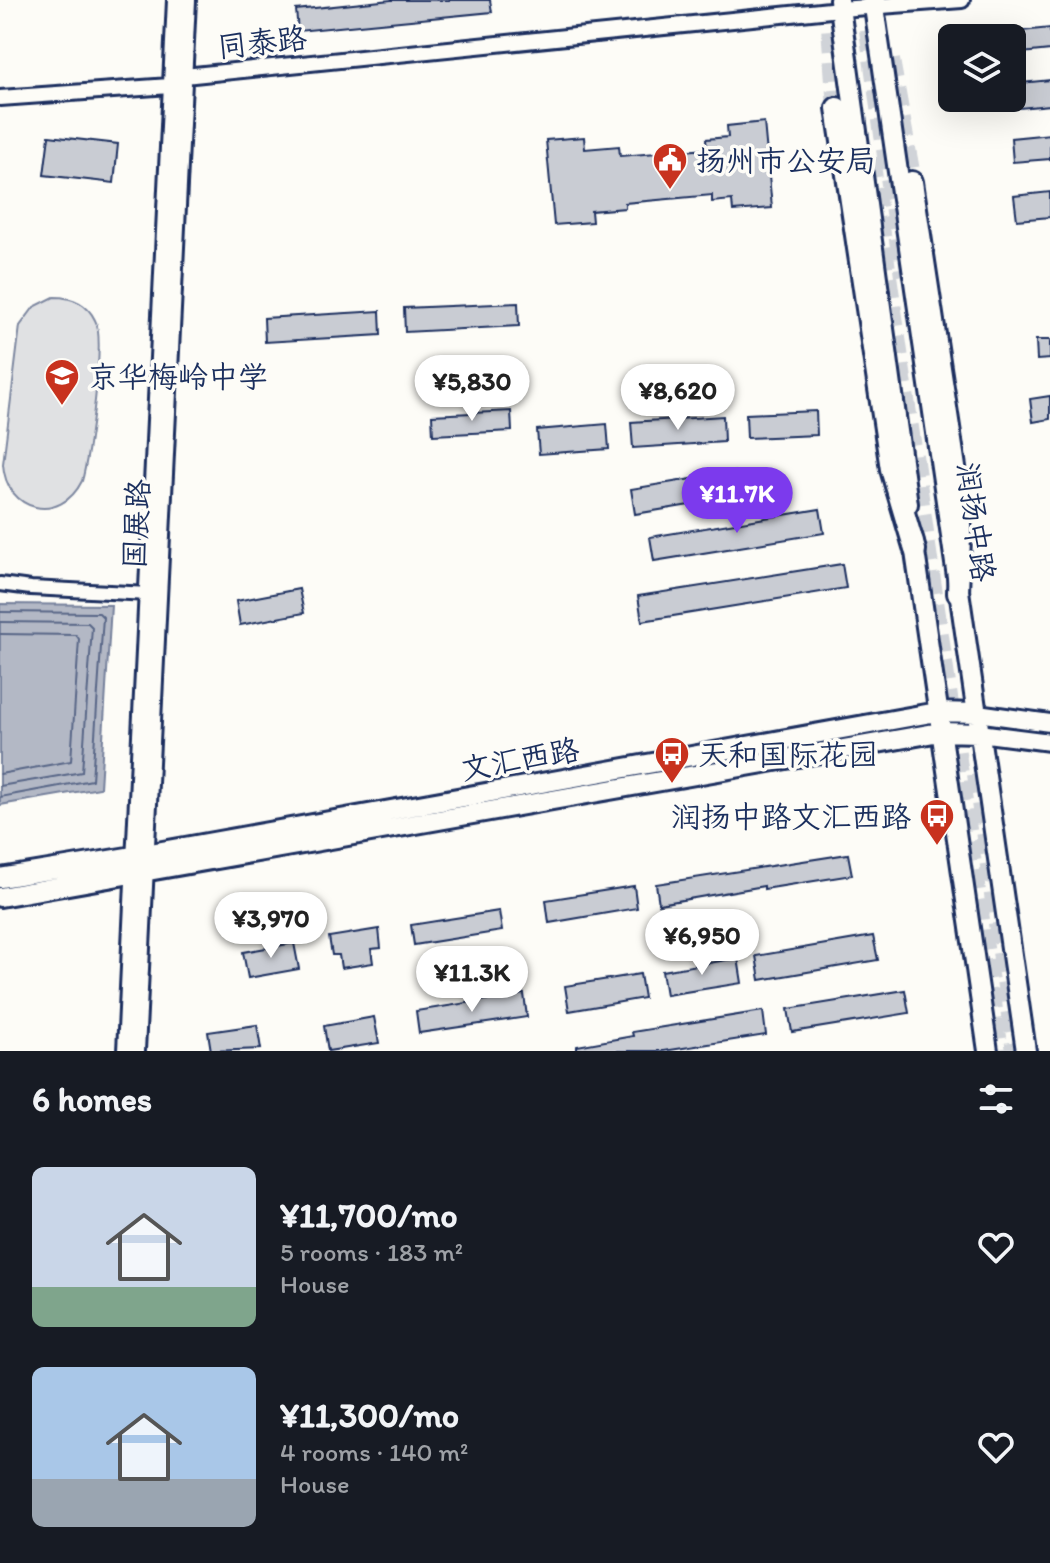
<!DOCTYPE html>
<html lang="en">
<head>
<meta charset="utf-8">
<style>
  :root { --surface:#171b24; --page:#20242c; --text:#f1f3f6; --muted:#9ea1a6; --accent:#7c3aed }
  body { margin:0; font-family:Itim,"LXGW WenKai TC",sans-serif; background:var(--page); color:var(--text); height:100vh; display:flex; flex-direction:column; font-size:30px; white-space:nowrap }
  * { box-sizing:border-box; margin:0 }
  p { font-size:26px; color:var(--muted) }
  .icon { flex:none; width:44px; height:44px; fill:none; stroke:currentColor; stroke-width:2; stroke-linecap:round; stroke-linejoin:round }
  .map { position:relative; height:1051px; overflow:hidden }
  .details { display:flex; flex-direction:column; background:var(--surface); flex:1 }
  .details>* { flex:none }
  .fabs { position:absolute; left:938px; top:24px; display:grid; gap:16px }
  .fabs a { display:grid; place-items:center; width:88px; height:88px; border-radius:12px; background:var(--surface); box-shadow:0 8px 32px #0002; font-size:40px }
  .price { position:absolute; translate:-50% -68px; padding:0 18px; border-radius:28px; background:#fff; color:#222; font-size:26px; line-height:52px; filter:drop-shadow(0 2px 4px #0008) }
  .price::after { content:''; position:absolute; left:50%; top:48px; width:24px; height:18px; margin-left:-12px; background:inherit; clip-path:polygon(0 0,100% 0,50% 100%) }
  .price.active { background:var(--accent); color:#fff }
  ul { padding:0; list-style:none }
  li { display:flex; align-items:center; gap:24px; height:200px; padding:0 32px }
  li span { display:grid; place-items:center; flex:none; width:224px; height:160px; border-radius:12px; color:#555 }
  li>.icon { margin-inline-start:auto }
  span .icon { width:96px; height:96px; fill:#fffc; stroke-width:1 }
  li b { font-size:34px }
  h2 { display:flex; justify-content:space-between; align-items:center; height:96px; padding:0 32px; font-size:34px }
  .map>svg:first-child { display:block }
</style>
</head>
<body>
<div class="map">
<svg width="1050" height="1051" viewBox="0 0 1050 1051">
  <rect width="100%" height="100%" fill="#fdfcf7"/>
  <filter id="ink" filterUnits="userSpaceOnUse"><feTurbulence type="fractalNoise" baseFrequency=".0125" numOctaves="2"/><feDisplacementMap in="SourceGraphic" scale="16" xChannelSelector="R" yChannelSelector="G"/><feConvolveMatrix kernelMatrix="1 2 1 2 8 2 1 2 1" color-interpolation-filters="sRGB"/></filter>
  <g filter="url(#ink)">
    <path fill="#e0e1e3" stroke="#7e88a0" stroke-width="2" d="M54,297C71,297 87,303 95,320C106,338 89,457 82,481C60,525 6,512 3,464L20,326L34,307Z"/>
    <path fill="#b3b8c5" stroke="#76819c" stroke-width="2" d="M0,604L111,605L100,788L0,805Z"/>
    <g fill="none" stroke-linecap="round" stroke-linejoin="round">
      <path stroke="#586687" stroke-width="2" d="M0,612L99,613L103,617L92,780L0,797
        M0,622L88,623L92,627L82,772L0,786
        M0,634L76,635L79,639L71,761L0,774"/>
    </g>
    <path fill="#c9ccd3" stroke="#1b2f5e" stroke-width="2" d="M391,0H490L492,12L298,31L296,10Z
      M1050,28V50L1012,54V32Z
      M1050,80V105L1009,109L1008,98H1012V84Z
      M764,122L772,208L733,211L732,200L712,202V195L625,203V208L591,211L592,222L554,225L546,140L584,137L585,149L619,146L620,156L707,149L706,139L728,137L727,126Z
      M1050,134V159L1013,162L1011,138Z
      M49,136L118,144L114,183L44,175Z
      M1050,192V217L1017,220L1014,196Z
      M518,303L519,326L405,332L404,308Z
      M380,311L381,335L265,342L264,318Z
      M1036,340H1050V359L1037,360Z
      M1050,396V419L1033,422L1030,399Z
      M511,411L512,431L433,435L432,415Z
      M816,411L817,435L747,438L746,414Z
      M723,416L724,442L633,448L631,422Z
      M607,424L609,449L539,454L537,430Z
      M734,472L738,497L635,514L631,489Z
      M820,509L824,533L654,561L650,537Z
      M842,564L846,588L642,621L638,596Z
      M299,589L304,613L240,625L236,601Z
      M848,854L852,875L764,889V886L659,904L656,884Z
      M634,886L637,908L549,923L546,900Z
      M499,911L502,931L414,945L411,925Z
      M379,929L381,948L371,949L373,963L341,968L339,955H332L329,937Z
      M873,936L878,960L760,980L756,956Z
      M294,943L299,969L248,978L243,952Z
      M738,958L742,983L666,995L662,971Z
      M640,974L644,998L569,1011L565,986Z
      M905,990L909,1013L792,1032L788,1009Z
      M524,994L527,1017L419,1033L416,1011Z
      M763,1011L766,1035L664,1051H577V1046L633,1036L632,1032Z
      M374,1017L379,1043L328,1051L324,1026Z
      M257,1025L261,1049L211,1051L208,1032Z"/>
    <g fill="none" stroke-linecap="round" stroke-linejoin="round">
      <path stroke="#d0d3d8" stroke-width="20" stroke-dasharray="20 10" stroke-linecap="butt" d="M829,0L837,108
        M869,30L904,275
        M890,60L912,182
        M870,158L999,1051
        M977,774L1016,1051"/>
      <defs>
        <path id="minor" d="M0,584L31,588L149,594"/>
        <path id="tertiary" d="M0,98L170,86L184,76L840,9L962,0
          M125,1051L175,0
          M137,1051L188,0"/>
        <path id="secondary" d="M977,713L1050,723
          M979,733L1050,742"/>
        <path id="primary" d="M839,0L908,504
          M873,0L1026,1051
          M913,538L988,1051
          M0,878L146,854L937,712L977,713
          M0,897L940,732L979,733"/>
        <path id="trunk" d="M837,108L891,469L915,550
          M912,182L961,507L958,593"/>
      </defs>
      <use href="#minor" stroke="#1b2f5e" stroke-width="18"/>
      <use href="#tertiary" stroke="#1b2f5e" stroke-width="20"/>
      <use href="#secondary" stroke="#1b2f5e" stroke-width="22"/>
      <use href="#primary" stroke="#1b2f5e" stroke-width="24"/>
      <use href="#trunk" stroke="#1b2f5e" stroke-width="26"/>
      <use href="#minor" stroke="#fdfcf7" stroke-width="12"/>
      <use href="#tertiary" stroke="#fdfcf7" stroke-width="14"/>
      <use href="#secondary" stroke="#fdfcf7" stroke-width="16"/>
      <use href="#primary" stroke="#fdfcf7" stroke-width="18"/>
      <use href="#trunk" stroke="#fdfcf7" stroke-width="20"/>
    </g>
  </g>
  <defs>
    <symbol id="civic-pin" viewBox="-11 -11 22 30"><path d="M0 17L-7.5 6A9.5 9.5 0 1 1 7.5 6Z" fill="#c8321e" stroke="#fdfcf7"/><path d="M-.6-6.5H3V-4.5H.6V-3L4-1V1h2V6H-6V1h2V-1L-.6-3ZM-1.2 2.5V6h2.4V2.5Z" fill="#fff"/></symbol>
    <symbol id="school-pin" viewBox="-11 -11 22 30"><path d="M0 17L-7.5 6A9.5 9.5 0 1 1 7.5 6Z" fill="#c8321e" stroke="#fdfcf7"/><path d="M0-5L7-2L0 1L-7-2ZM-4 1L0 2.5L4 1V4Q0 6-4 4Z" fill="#fff"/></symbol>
    <symbol id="bus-pin" viewBox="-11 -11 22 30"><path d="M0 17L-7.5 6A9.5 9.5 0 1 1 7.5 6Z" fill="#c8321e" stroke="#fdfcf7"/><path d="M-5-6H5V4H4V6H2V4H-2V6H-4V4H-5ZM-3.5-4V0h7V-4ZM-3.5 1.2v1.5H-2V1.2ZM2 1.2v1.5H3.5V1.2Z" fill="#fff"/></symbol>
  </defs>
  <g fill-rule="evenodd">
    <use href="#civic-pin" x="650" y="140" width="40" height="54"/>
    <use href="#school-pin" x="42" y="356" width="40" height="54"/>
    <use href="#bus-pin" x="652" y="734" width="40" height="54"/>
    <use href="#bus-pin" x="917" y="796" width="40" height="54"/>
  </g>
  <g text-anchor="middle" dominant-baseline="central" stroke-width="7" stroke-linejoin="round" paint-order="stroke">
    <g font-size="30" fill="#1b2f5e" stroke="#fdfcf7">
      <text transform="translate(262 42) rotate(-6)">同泰路</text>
      <text transform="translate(976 522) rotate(82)">润扬中路</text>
      <text transform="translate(136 524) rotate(-87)">国展路</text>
      <text transform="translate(520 759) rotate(-10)">文汇西路</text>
    </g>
    <g font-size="30" fill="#1b2f5e" stroke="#fdfcf7" text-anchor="start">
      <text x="696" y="160">扬州市公安局</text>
      <text x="88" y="376">京华梅岭中学</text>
      <text x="698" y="754">天和国际花园</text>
      <text x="911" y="816" text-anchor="end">润扬中路文汇西路</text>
    </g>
  </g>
</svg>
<div class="fabs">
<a><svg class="icon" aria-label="layers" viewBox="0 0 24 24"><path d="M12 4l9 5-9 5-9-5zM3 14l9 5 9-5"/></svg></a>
</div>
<b class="price" style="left:472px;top:423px">¥5,830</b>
<b class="price" style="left:678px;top:432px">¥8,620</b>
<b class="price active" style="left:737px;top:535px">¥11.7K</b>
<b class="price" style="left:271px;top:960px">¥3,970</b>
<b class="price" style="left:702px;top:977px">¥6,950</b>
<b class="price" style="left:472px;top:1014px">¥11.3K</b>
</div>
<section class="details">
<h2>6 homes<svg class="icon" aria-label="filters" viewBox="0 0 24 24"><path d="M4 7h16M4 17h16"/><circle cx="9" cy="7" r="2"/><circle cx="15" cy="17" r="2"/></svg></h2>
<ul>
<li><span style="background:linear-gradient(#c9d6e8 75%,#7fa58c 0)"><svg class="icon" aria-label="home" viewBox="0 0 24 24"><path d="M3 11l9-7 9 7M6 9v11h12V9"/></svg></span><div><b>¥11,700/mo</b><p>5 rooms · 183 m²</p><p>House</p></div><svg class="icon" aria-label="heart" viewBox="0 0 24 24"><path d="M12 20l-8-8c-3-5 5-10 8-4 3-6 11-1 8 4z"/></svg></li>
<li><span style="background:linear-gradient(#a9c7e8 70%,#9aa5b1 0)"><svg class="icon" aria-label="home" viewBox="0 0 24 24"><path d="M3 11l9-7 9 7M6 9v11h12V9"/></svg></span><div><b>¥11,300/mo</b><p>4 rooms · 140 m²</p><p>House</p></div><svg class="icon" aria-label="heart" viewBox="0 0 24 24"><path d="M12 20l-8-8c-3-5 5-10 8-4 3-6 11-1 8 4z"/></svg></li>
</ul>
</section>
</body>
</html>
